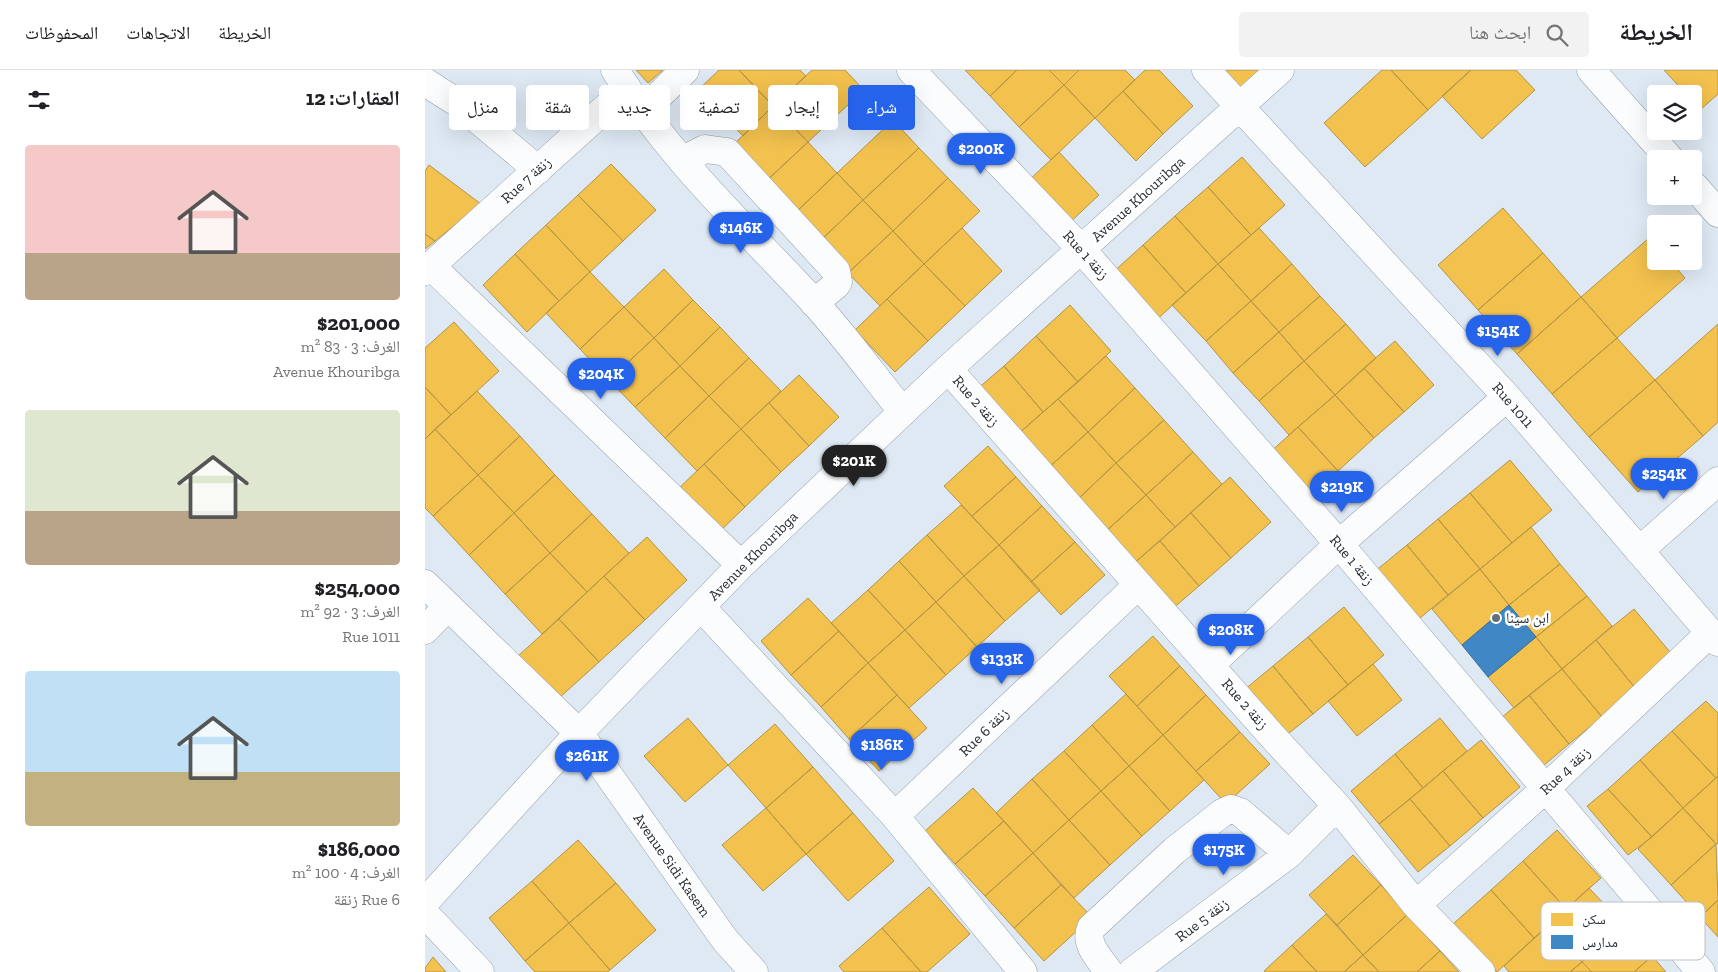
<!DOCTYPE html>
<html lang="ar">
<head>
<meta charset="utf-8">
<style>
  :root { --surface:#fff; --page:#f2f2f2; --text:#202124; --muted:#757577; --line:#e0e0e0; --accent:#2563eb }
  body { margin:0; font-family:"Zilla Slab","Noto Naskh Arabic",serif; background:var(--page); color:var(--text); direction:rtl; height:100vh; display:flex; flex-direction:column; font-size:19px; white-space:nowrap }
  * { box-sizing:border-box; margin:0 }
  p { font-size:16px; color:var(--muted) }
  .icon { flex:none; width:28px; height:28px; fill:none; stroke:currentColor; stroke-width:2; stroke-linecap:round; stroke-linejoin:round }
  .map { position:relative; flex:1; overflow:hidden; direction:ltr }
  .drawer { display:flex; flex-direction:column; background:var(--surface); width:425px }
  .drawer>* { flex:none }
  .guide { position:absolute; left:15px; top:15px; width:475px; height:45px; direction:rtl; display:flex; gap:10px }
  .buttons { position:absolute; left:1222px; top:15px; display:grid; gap:10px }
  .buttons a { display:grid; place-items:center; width:55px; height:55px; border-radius:5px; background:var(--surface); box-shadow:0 5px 20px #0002; font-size:25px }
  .price { position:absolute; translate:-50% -42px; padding:0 11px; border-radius:18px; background:var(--accent); color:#fff; font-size:16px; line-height:32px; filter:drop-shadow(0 1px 2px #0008) }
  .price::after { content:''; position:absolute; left:50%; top:30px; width:15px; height:11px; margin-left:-8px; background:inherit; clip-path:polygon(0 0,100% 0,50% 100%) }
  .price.selected { background:#222; color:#fff }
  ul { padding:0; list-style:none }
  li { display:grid; align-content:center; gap:10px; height:265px; padding:0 25px }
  li span { display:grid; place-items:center; height:155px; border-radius:5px; color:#555 }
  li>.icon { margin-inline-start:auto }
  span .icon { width:90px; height:90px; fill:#fffc; stroke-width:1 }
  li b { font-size:21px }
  h2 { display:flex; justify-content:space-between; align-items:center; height:60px; padding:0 25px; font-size:21px }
  .tag { padding:0 18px; border-radius:5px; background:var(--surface); box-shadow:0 5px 20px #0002; font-size:18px; line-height:45px }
  .tag.selected { background:var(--accent); color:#fff }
  header { display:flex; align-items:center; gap:30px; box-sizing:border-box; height:70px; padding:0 25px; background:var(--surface); border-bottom:1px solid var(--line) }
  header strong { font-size:24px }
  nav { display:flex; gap:28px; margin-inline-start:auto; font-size:18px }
  .search { width:350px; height:45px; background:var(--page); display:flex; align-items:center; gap:12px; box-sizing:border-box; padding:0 18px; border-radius:5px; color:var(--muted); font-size:19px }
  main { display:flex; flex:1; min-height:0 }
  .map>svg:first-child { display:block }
</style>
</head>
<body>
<header>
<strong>الخريطة</strong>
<div class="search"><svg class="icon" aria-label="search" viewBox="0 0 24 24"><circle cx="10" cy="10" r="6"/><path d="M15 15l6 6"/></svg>ابحث هنا</div>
<nav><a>الخريطة</a><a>الاتجاهات</a><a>المحفوظات</a></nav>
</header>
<main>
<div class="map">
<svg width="1293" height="902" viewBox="0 0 1293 902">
  <rect width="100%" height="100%" fill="#dee9f4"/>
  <path fill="#f2c14e" stroke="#b49446" d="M211,0H238L223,13Z
    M294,0H314L348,36L318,66L274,19Z
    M314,0H375L381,6L348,36Z
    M387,0H420L439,20L383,72L348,36Z
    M540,0H592L565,26Z
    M592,0H624L639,15L594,57L565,26Z
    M624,0H654L639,15Z
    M654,0H700L710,10L670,48L639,15Z
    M720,0H734L768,36L738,64L698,21Z
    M800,0H837L816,19Z
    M957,0H966L1003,40L940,97L899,53Z
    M966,0H1046L1003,40Z
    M1046,0H1091L1110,20L1057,69L1017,26Z
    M1239,0H1293V24L1275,40L1269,33V24H1261Z
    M639,15L670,48L626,90L594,57Z
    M698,21L738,64L711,91L670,48Z
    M348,36L383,72L338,114L304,79Z
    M468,50L494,78L438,130L412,103Z
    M383,72L412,103L368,145L338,114Z
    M494,78L523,108L468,161L438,130Z
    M634,82L674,125L641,156L601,113Z
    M817,87L860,135L826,165L783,117Z
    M186,94L231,140L198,171L153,125Z
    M4,95L56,134L10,171L0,164V101Z
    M412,103L438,130L394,172L368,145Z
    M523,108L555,141L499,194L468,161Z
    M783,117L826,165L793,194L750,146Z
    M153,125L198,171L165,202L121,155Z
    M438,130L468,161L423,203L394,172Z
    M1078,138L1118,183L1053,240L1013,195Z
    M750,146L793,194L761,223L718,175Z
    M121,155L165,202L134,231L90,184Z
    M537,158L577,201L540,236L499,194Z
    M834,158L867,194L826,231L793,194Z
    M468,161L499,194L455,236L423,203Z
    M0,164L10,171L0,179Z
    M1224,168L1231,176V191H1245L1260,208L1192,268L1156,227Z
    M718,175L761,223L728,253L685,205Z
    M1118,183L1156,227L1092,284L1053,240Z
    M90,184L134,231L102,262L58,215Z
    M499,194L540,236L503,271L462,229Z
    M793,194L826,231L781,271L747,235Z
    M867,194L895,226L854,262L826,231Z
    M239,199L268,230L229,268L199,237Z
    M165,202L199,237L155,279L121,243Z
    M895,226L921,254L879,291L854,262Z
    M1156,227L1192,268L1127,324L1092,284Z
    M462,229L503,271L470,302L430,260Z
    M268,230L295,257L255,296L229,268Z
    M826,231L854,262L808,303L781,271Z
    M645,235L686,281L653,312L611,266Z
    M199,237L229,268L184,310L155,279Z
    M29,252L74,301L26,345L0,317V278Z
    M921,254L951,288L910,325L879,291Z
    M1293,254V352L1278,366L1230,310Z
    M295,257L324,288L284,326L255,296Z
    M854,262L879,291L834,331L808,303Z
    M611,266L653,312L618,342L579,296Z
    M229,268L255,296L210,337L184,310Z
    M1192,268L1230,310L1164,367L1127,324Z
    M970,271L1009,315L979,342L939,298Z
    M681,286L710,318L663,362L633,329Z
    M324,288L356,321L316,359L284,326Z
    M879,291L910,325L864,365L834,331Z
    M255,296L284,326L240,368L210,337Z
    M579,296L618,342L591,366L551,320Z
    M939,298L979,342L949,368L910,325Z
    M374,305L414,347L384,376L344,333Z
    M1230,310L1278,366L1213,422L1164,367Z
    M0,317L26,345L0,369Z
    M710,318L739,350L691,393L663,362Z
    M52,321L95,366L53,405L10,359Z
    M910,325L949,368L913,401L873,357Z
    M284,326L316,359L272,401L240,368Z
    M633,329L663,362L621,400L591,366Z
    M344,333L384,376L356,402L316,359Z
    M739,350L768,382L721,425L691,393Z
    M873,357L913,401L879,431L842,385Z
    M10,359L53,405L8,446L0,438V369Z
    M316,359L356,402L320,437L279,394Z
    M663,362L691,393L650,432L621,400Z
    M95,366L130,405L89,443L53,405Z
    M563,376L591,407L547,446L519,416Z
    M768,382L797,414L750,457L721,425Z
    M1085,390L1127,440L1087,473L1045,423Z
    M691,393L721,425L679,463L650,432Z
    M279,394L320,437L291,465L249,423Z
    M53,405L89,443L44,485L8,446Z
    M130,405L167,444L125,483L89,443Z
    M591,407L617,436L574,475L547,446Z
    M805,407L846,452L806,488L766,443Z
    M1045,423L1087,473L1055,499L1013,449Z
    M721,425L750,457L707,495L679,463Z
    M536,435L574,475L539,506L502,465Z
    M617,436L650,472L606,512L574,475Z
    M89,443L125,483L80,524L44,485Z
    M766,443L806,488L774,516L735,471Z
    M167,444L204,483L162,522L125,483Z
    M1013,449L1055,499L1023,525L982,475Z
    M1106,457L1135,494L1084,535L1055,499Z
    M502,465L539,506L511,532L474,491Z
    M222,467L262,510L220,550L179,506Z
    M735,471L774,516L746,540L707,495Z
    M650,472L680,505L636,545L606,512Z
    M574,475L615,520L580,551L539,506Z
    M982,475L1023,525L990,552L949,502Z
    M125,483L162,522L117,564L80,524Z
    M474,491L511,532L480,560L443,520Z
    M1135,494L1162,526L1111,567L1084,535Z
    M1055,499L1084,535L1037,575L1007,539Z
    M179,506L220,550L174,592L134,549Z
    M539,506L580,551L552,577L511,532Z
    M443,520L480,560L443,593L406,553Z
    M1162,526L1187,556L1137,599L1111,567Z
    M383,528L414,561L366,605L336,571Z
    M511,532L552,577L521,605L480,560Z
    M919,537L959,585L923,615L883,567Z
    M1209,539L1250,588L1211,619L1171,570Z
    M134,549L174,592L133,629L93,586Z
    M480,560L521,605L484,638L443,593Z
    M414,561L443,593L396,637L366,605Z
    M728,566L755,596L712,636L684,606Z
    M883,567L923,615L888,644L848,596Z
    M1111,567L1137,599L1089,638L1063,607Z
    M1171,570L1211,619L1177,647L1137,599Z
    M443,593L472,625L424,669L396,637Z
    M948,594L977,630L932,666L903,631Z
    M755,596L781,625L738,665L712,636Z
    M848,596L888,644L859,667L819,620Z
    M1137,599L1177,647L1144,674L1104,625Z
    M701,624L738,665L704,696L667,655Z
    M472,625L502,658L454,701L424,669Z
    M781,625L815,662L771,701L738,665Z
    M1104,625L1144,674L1111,702L1071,652Z
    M1281,631L1293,643V706L1291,708L1247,661Z
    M263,648L303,695L260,732L219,686Z
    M1015,648L1042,681L998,718L970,684Z
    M350,654L388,697L341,738L303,695Z
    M667,655L704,696L676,721L639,681Z
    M1247,661L1291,708L1258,738L1215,690Z
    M815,662L845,694L801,734L771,701Z
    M738,665L779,710L745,741L704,696Z
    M1056,670L1095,717L1058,748L1018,701Z
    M639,681L676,721L644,750L607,709Z
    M970,684L998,718L954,754L926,721Z
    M1215,690L1258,738L1227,767L1183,719Z
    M704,696L745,741L717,766L676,721Z
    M388,697L428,743L381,784L341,738Z
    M1018,701L1058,748L1025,776L985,729Z
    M1293,706V773L1291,774L1258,738Z
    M607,709L644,750L608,783L571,743Z
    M548,718L579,751L530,794L500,761Z
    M1183,719L1227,767L1203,785L1162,736Z
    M676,721L717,766L685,795L644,750Z
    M985,729L1025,776L993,802L954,754Z
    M341,738L381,784L338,821L297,775Z
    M1258,738L1291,774L1246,815L1213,779Z
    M428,743L469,791L423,831L381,784Z
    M644,750L685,795L649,828L608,783Z
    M579,751L608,783L560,826L530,794Z
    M1132,760L1176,808L1141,839L1098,791Z
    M153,770L191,813L144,853L107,811Z
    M1291,774L1293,830L1275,847L1246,815Z
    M608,783L636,815L589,858L560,826Z
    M928,785L956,815L912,855L884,825Z
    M1098,791L1141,839L1109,868L1066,820Z
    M107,811L144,853L100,891L64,848Z
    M191,813L231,860L185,900L144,853Z
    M636,815L667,847L619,891L589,858Z
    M956,815L982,845L938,885L912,855Z
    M504,817L545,864L502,902H496L457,858Z
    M1164,818L1198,854L1157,892L1124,855Z
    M1066,820L1109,868L1072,902L1028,854Z
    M1293,830V867L1275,847Z
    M901,844L938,885L919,902H892L867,875Z
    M982,845L1015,881L992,902H954L938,885Z
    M144,853L185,900L182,902H110L100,891Z
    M1198,854L1227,886L1209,902H1167L1157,892Z
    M1124,855L1157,892L1145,902H1084L1079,896Z
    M457,858L496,902H419L414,896Z
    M867,875L892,902H841L839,901Z
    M1015,881L1034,902H992Z
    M938,885L954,902H919Z
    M1227,886L1241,902H1209Z
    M8,887L21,902H0V898Z
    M1157,892L1167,902H1145Z"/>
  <path fill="#3f88c5" stroke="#376c9a" d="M1084,535L1111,567L1063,607L1037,575Z"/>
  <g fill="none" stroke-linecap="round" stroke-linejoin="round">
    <defs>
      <path id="minor" d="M190,0C243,86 319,157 387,230C419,265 448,305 478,342
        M486,0L657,180L914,474L1276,902
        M781,0L1082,327L1293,572
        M1166,0L1245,89
        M0,12L33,33L113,100
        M218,41L260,0
        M258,90L280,79L302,82L411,201L413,212L411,215L389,233
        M1269,116L1293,143
        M6,196L316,495
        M0,201L202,19
        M523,299L847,666L912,736L991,835L1056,902
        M1214,481L1293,411
        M0,514L154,663L300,870L329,902
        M276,537L470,746L598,902
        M0,560L23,536
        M785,595L914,474L1082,327
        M470,746L713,515
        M0,832L154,663L316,495L523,299L855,0
        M991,835L1120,719L1285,563
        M0,844L55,902
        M684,902C675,889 659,874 666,858L749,781L797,743L806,739L815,742L864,784
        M707,902L864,784L912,736"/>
    </defs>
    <use href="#minor" stroke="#98a0a9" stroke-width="29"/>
    <use href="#minor" stroke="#fafcfd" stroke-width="28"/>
  </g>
  <circle fill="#666e77" stroke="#fff" stroke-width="2" cx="1071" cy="548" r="5"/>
  <g text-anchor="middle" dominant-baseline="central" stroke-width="5" stroke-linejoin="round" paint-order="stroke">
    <g font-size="15" fill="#252c34" stroke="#fff">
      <text transform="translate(101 110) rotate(-42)">Rue 7 زنقة</text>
      <text transform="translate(713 129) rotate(-42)">Avenue Khouribga</text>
      <text transform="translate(661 185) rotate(48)">Rue 1 زنقة</text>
      <text transform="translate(551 331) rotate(49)">Rue 2 زنقة</text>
      <text transform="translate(1088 335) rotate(49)">Rue 1011</text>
      <text transform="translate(328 486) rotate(-45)">Avenue Khouribga</text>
      <text transform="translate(927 490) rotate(50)">Rue 1 زنقة</text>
      <text transform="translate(820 634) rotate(49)">Rue 2 زنقة</text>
      <text transform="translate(559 662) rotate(-44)">Rue 6 زنقة</text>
      <text transform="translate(1140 701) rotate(-43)">Rue 4 زنقة</text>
      <text transform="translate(247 795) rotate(55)">Avenue Sidi Kasem</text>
      <text transform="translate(777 850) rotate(-37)">Rue 5 زنقة</text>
    </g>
    <g font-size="15" fill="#252c34" stroke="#fff" text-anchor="start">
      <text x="1081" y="548">ابن سينا</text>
    </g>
  </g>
  <rect x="1116" y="832" width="164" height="58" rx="8" fill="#fff" stroke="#bec0c2" stroke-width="1"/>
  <rect x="1126" y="843" width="22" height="13" fill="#f2c14e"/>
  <rect x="1126" y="865" width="22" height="14" fill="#3f88c5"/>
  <g font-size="14" fill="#252c34">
    <text x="1157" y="854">سكن</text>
    <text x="1157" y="877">مدارس</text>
  </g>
</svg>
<div class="buttons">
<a><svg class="icon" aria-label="layers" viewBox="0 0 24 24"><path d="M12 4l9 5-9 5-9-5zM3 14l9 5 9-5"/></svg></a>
<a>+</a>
<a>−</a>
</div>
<b class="price" style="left:556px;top:105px">$200K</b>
<b class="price" style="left:316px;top:184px">$146K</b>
<b class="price" style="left:1073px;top:287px">$154K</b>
<b class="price" style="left:176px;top:330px">$204K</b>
<b class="price selected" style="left:429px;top:417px">$201K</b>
<b class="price" style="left:1239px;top:430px">$254K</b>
<b class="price" style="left:917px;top:443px">$219K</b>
<b class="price" style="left:806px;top:586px">$208K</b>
<b class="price" style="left:577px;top:615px">$133K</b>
<b class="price" style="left:457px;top:701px">$186K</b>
<b class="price" style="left:162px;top:712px">$261K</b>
<b class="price" style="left:799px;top:806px">$175K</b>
<div class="guide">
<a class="tag selected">شراء</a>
<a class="tag">إيجار</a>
<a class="tag">تصفية</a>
<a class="tag">جديد</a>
<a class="tag">شقة</a>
<a class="tag">منزل</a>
</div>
</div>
<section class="drawer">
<h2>العقارات: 12<svg class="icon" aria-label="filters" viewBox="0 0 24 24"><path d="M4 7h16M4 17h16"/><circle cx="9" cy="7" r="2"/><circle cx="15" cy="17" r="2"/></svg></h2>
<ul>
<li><span style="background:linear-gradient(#f6c9c9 70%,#b9a48a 0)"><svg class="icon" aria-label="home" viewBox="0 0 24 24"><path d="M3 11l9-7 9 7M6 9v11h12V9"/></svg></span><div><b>$201,000</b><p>الغرف: 3 · 83 m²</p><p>Avenue Khouribga</p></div></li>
<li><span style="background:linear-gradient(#dfe7d0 65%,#b9a48a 0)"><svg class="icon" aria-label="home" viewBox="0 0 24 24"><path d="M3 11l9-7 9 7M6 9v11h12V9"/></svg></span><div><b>$254,000</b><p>الغرف: 3 · 92 m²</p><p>Rue 1011</p></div></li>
<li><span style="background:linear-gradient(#bfe0f5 65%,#c2b280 0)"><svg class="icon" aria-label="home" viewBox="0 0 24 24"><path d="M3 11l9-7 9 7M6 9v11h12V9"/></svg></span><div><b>$186,000</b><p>الغرف: 4 · 100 m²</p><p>Rue 6 زنقة</p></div></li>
</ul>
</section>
</main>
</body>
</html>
